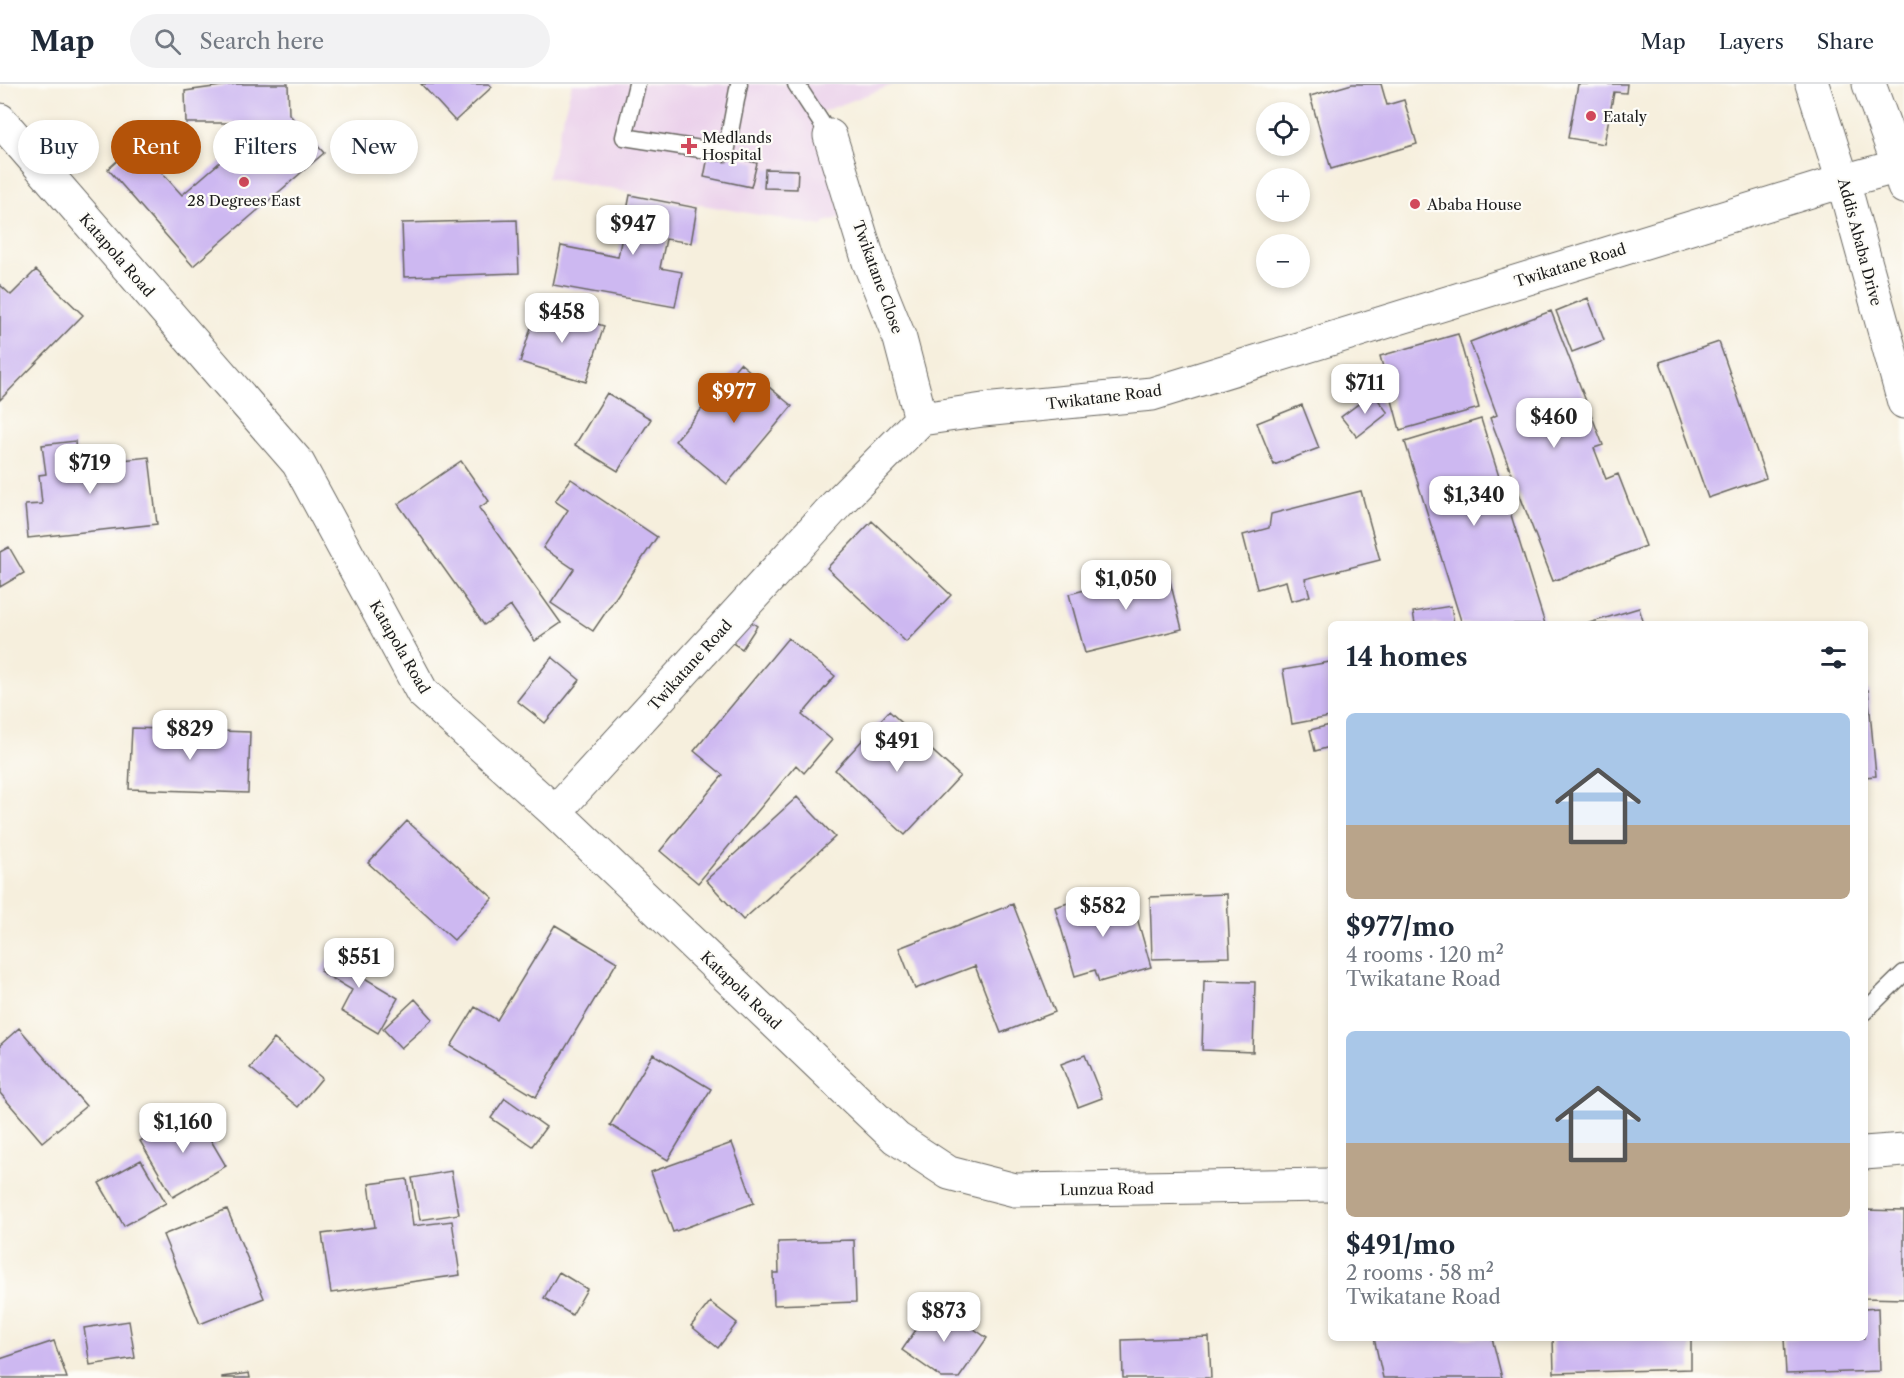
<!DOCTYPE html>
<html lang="en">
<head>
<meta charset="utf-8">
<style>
  :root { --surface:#fff; --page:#f2f2f3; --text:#1f2937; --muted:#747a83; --line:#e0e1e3; --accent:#b45309 }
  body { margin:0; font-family:"Libre Caslon Text",serif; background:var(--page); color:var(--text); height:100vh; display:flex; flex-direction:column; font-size:22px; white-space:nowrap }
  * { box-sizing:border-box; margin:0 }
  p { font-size:20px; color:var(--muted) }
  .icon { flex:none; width:33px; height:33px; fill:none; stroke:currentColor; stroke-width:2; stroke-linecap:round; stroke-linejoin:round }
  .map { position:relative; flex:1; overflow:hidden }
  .sheet { position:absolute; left:1328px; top:537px; width:540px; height:720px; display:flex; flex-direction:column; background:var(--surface); border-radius:9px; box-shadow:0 3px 9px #0003 }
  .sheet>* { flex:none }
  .top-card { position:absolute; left:18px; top:36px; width:570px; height:54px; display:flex; gap:12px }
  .tools { position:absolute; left:1256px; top:18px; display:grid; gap:12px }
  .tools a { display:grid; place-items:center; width:54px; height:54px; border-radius:50%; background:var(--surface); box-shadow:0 3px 9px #0003; font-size:30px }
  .price { position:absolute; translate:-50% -51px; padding:0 14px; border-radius:12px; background:#fff; color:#222; font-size:20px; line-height:39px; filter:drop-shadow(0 2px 3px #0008) }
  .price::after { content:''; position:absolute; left:50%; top:36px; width:18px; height:14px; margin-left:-9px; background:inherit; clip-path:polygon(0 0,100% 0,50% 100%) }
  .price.selected { background:var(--accent); color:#fff }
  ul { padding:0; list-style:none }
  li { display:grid; align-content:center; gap:12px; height:318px; padding:0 18px }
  li span { display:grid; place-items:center; height:186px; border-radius:9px; color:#555 }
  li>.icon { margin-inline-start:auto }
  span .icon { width:108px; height:108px; fill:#fffc; stroke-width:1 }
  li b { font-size:26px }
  h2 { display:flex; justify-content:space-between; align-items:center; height:72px; padding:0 18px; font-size:26px }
  .tag { padding:0 21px; border-radius:27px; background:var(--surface); box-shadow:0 3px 9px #0003; font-size:21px; line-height:54px }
  .tag.selected { background:var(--accent); color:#fff }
  header { display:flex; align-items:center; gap:36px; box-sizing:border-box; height:84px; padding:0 30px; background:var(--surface); border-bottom:2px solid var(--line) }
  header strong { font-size:28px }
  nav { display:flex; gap:33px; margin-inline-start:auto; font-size:21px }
  .search { width:420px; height:54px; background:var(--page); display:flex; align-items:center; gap:15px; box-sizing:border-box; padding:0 21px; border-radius:33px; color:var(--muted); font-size:22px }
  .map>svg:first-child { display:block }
</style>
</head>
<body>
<header>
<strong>Map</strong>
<div class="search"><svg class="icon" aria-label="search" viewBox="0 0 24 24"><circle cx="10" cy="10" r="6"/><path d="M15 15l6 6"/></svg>Search here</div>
<nav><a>Map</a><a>Layers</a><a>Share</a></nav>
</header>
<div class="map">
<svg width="1904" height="1294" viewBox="0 0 1904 1294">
  <rect width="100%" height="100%" fill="#fdfcf7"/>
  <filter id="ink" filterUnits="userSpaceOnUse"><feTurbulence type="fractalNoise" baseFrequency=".0167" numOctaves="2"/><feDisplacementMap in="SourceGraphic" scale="12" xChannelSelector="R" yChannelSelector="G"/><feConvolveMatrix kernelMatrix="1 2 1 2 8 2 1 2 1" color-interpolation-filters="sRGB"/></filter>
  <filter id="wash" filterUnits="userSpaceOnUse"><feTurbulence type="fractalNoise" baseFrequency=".008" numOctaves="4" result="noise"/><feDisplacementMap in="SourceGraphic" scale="24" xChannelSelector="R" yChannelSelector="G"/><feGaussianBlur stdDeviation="1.35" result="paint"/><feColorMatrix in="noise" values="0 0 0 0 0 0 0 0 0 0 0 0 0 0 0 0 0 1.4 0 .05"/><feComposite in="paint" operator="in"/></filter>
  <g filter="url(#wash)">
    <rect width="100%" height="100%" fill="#f6efdd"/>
    <path fill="#ebd1eb" d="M572,0H895L814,31L842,133L825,138L823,142L547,94Z"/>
    <g id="blocks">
      <path fill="#cdb8f1" d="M236,0H288L289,30L324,69L193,182L108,85L136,60L182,111L235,65L241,39H186L185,7Z
        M421,0H489L492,3L455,37Z
        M1352,0H1381L1387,21L1404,16L1417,60L1331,85L1310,12Z
        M1578,0H1627L1626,9L1614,8L1604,60L1568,54Z
        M709,68L757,79L751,103L704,93Z
        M765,85L798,86L797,105L764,104Z
        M630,111L697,124L691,159L666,155L660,184L682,188L675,223L553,201L561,162L618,173Z
        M517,136L519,189L404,193L402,139Z
        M36,186L83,231L0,316V201L11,211Z
        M1588,214L1604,256L1572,268L1556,227Z
        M538,222L604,242L586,298L520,278Z
        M1551,227L1603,361L1594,364L1606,395L1618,390L1646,462L1553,497L1490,334L1497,331L1470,258Z
        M1458,250L1479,324L1400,346L1380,272Z
        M1719,258L1766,394L1708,414L1660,278Z
        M740,279L792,322L727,400L675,357Z
        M607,309L651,335L618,387L575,361Z
        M1373,309L1388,329L1357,353L1341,333Z
        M1302,321L1319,364L1274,381L1257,339Z
        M1481,335L1545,540H1462L1405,358Z
        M75,357L77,381L149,373L157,440L28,454L25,421L42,420L39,391L46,390L42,361Z
        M461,377L489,417L479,424L561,539L535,557L511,522L484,541L398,420Z
        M571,395L657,453L593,547L551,519L574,485L543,464L568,426L555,417Z
        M1361,407L1380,476L1305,495L1310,512L1291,517L1286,497L1257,505L1243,451L1269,444L1271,430Z
        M872,437L951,511L906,558L827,484Z
        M9,463L24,489L0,503V468Z
        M1167,485L1182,545L1085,569L1069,510Z
        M1451,522L1454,540H1415L1413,528Z
        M1639,524L1644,540H1589V539Z
        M742,532L757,542L742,565L726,555Z
        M788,554L835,592L802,631L832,656L804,689L796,681L698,799L660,767L723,691L694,667Z
        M552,573L580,596L545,639L517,617Z
        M1330,578V633L1292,640L1283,586Z
        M1868,606L1876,692L1864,693V607Z
        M889,627L960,692L905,751L835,686Z
        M1330,641V663L1315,667L1310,646Z
        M132,644L250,648L248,709L129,705Z
        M797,713L835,753L743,836L706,796Z
        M407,737L493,814L454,856L368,779Z
        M1101,809L1105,824L1132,816L1151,883L1099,898L1095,886L1075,892L1055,823Z
        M1227,810L1230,873L1152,875L1150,813Z
        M1013,820L1055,928L1001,949L975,882L915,905L899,864Z
        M555,841L617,878L536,1013L451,962L475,923L497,936Z
        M338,857L365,873L356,889L398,914L378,949L341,927L352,906L320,887Z
        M1204,897L1255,898L1253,968L1202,966Z
        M415,915L433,935L401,964L383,945Z
        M19,944L86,1022L42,1058L0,1009V961Z
        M274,955L322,994L298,1023L250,984Z
        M653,970L711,1005L668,1076L610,1041Z
        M1085,971L1102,1014L1078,1023L1061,980Z
        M505,1014L546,1043L532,1062L491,1034Z
        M193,1026L226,1082L173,1113L140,1057Z
        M732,1059L754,1119L673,1148L651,1088Z
        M141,1076L166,1119L124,1142L99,1099Z
        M451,1087L459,1130L420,1136L412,1094Z
        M407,1095L413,1142L452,1137L460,1191L331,1209L322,1150L375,1143L369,1100Z
        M227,1125L264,1214L200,1240L163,1151Z
        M1864,1126L1904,1127V1215L1864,1214Z
        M854,1156L856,1218L774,1221L773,1189H779L778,1158Z
        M559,1188L587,1205L572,1231L544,1214Z
        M710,1218L737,1239L718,1264L691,1242Z
        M935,1218L987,1254L959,1294H942L902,1266Z
        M1878,1224L1880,1287L1786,1290L1784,1254H1864V1225Z
        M129,1237L135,1274L90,1281L84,1244Z
        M1209,1253L1211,1294H1123L1122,1256Z
        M1374,1254H1492L1502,1294H1383Z
        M1553,1254H1691V1285L1554,1289Z
        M54,1257L67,1294H0V1275Z
        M249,1289L250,1294H222V1293Z"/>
    </g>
  </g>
  <g filter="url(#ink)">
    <use href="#blocks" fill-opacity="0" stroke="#686660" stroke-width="1.5"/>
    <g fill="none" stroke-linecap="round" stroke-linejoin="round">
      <defs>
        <path id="service" d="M637,0L624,53L726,69L739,0
          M796,0L830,52
          M1864,928L1904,889"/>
        <path id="minor" d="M0,36L298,379L422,608L555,728L896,1054L949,1089L1015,1106L1330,1101
          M830,52L869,178L900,255L921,335
          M555,728L836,421L921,335L983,326L1152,310L1843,97L1899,82
          M1864,1069L1904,1066"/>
        <path id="secondary" d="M1812,0L1843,97L1904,318
          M1869,0L1899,82L1904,103"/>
      </defs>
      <use href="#service" stroke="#686660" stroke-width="19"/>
      <use href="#minor" stroke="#686660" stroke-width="35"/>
      <use href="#secondary" stroke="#686660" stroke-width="35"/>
      <use href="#service" stroke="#fff" stroke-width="16"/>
      <use href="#minor" stroke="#fff" stroke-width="33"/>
      <use href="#secondary" stroke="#fff" stroke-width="33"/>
    </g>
  </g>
  <g fill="#d1495b" stroke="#fdfcf7" stroke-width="2">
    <circle cx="1591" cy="32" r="6"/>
    <path d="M686 53h6v6h6v6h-6v6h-6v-6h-6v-6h6z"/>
    <circle cx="244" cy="98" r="6"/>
    <circle cx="1415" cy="120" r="6"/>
  </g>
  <g text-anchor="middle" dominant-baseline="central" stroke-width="4.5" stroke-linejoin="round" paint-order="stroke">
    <g font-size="15" fill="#1c1c1c" stroke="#fdfcf7" text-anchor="start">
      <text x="1603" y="32">Eataly</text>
      <text x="702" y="53">Medlands<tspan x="702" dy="17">Hospital</tspan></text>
      <text x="244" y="116" text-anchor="middle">28 Degrees East</text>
      <text x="1427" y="120">Ababa House</text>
    </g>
    <g font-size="15" fill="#1c1c1c" stroke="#fdfcf7">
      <text transform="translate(1860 158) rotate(75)">Addis Ababa Drive</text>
      <text transform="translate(117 171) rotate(49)">Katapola Road</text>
      <text transform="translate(1570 181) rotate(-17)">Twikatane Road</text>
      <text transform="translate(878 193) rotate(70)">Twikatane Close</text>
      <text transform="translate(1104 313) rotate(-7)">Twikatane Road</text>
      <text transform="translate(400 563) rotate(60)">Katapola Road</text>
      <text transform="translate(690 581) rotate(-48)">Twikatane Road</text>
      <text transform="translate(741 906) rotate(44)">Katapola Road</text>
      <text transform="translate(1107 1105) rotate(-1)">Lunzua Road</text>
    </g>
  </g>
</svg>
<div class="tools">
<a><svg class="icon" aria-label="locate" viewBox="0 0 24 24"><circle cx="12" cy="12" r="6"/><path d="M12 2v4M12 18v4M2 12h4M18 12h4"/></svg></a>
<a>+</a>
<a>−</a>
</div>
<b class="price" style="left:633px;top:172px">$947</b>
<b class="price" style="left:562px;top:260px">$458</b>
<b class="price" style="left:1365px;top:331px">$711</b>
<b class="price selected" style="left:734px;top:340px">$977</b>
<b class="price" style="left:1554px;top:365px">$460</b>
<b class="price" style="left:90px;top:411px">$719</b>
<b class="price" style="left:1474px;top:443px">$1,340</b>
<b class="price" style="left:1126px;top:527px">$1,050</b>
<b class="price" style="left:190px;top:677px">$829</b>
<b class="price" style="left:897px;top:689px">$491</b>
<b class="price" style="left:1103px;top:854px">$582</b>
<b class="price" style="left:359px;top:905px">$551</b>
<b class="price" style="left:183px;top:1070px">$1,160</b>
<b class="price" style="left:944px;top:1259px">$873</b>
<div class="top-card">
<a class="tag">Buy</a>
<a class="tag selected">Rent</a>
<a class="tag">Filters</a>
<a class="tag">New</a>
</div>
<section class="sheet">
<h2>14 homes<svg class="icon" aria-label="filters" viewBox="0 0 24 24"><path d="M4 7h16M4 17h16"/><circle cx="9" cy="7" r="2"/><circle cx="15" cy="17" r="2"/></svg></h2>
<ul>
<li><span style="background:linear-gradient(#a9c7e8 60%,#b9a48a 0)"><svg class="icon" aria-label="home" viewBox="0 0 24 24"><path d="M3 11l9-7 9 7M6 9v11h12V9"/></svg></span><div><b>$977/mo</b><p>4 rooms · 120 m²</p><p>Twikatane Road</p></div></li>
<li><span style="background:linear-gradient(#a9c7e8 60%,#b9a48a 0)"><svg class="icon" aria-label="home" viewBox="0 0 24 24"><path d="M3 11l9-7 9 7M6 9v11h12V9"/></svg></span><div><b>$491/mo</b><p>2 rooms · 58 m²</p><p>Twikatane Road</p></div></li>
</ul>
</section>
</div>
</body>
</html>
